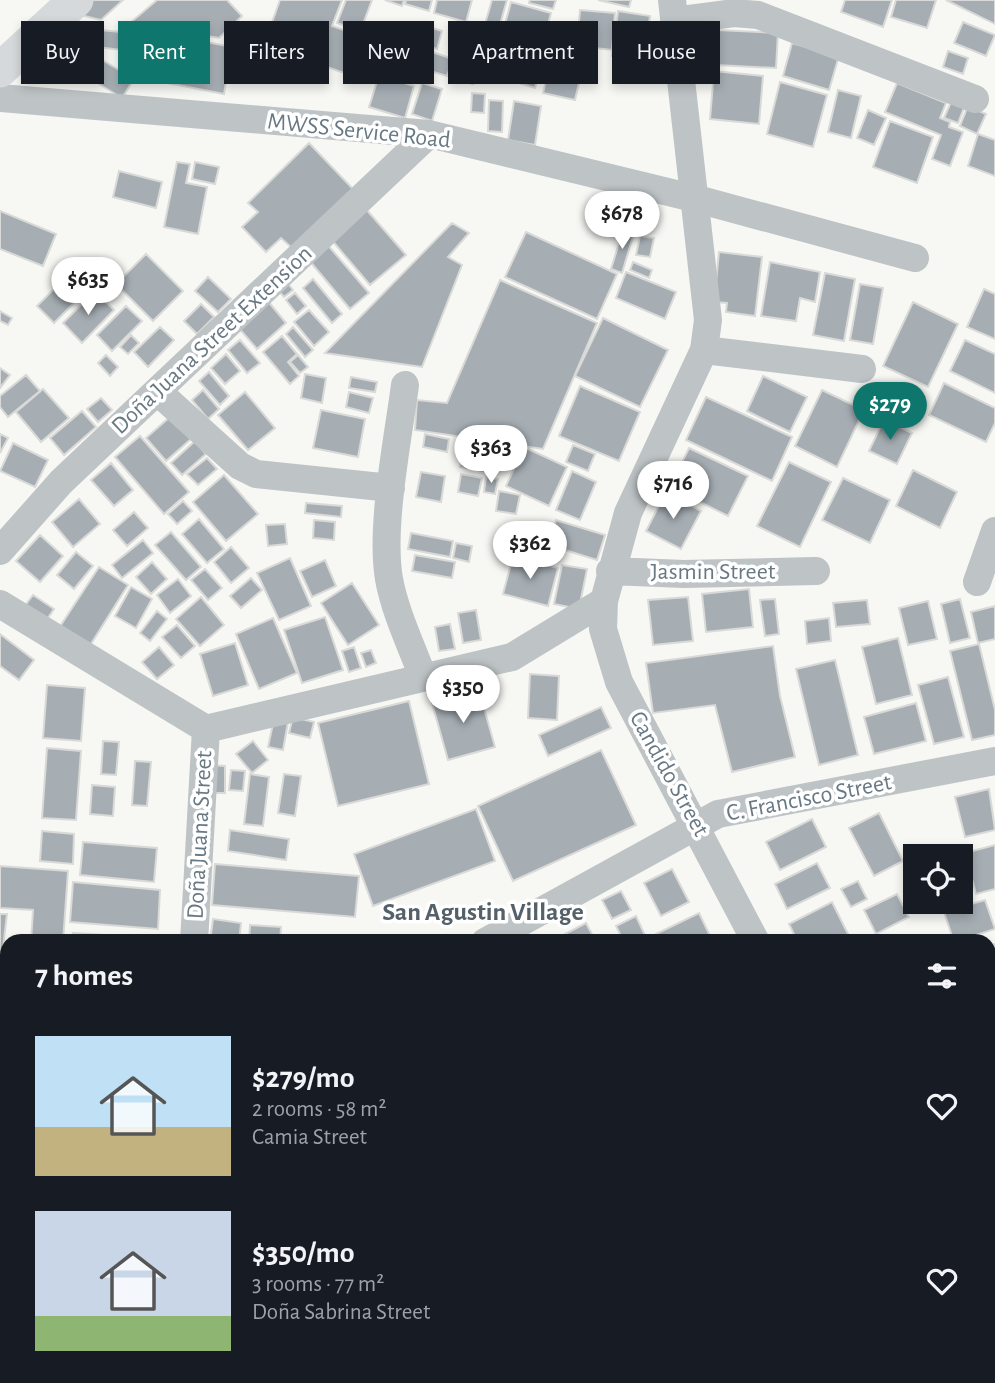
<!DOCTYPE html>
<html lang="en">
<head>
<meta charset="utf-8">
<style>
  :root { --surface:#171b24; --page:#20242c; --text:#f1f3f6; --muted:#9ea1a6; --accent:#0f766e }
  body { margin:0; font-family:"Alegreya Sans",sans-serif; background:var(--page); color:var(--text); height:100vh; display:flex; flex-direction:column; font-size:26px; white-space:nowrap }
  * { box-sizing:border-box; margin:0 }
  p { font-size:23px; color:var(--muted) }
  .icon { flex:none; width:38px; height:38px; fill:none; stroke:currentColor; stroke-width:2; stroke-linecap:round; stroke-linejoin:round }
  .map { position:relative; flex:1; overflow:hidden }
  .sheet { position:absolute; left:0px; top:934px; width:996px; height:450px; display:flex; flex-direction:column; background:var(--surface); border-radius:21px 21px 0 0; box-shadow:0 4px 10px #0003 }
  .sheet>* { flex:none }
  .top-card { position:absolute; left:21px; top:21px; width:954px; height:63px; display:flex; gap:14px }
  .controls { position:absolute; left:903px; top:844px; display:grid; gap:14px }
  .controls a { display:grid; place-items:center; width:70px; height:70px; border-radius:0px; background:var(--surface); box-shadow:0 4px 10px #0003; font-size:35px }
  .price { position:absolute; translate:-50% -60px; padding:0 16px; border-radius:24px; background:#fff; color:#222; font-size:23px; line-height:46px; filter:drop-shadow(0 2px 4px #0008) }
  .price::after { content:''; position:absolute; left:50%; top:42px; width:21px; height:16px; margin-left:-10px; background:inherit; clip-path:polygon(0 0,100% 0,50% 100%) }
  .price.current { background:var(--accent); color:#fff }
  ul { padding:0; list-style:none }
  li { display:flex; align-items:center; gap:21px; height:175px; padding:0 35px }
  li span { display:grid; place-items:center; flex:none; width:196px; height:140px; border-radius:0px; color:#555 }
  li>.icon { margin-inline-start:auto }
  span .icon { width:84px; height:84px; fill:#fffc; stroke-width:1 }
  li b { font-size:30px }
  h2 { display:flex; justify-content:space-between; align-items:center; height:84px; padding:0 35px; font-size:30px }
  .pill { padding:0 24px; border-radius:0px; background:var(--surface); box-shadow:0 4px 10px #0003; font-size:24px; line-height:63px }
  .pill.current { background:var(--accent); color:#fff }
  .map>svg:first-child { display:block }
</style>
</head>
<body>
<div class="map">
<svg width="995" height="1383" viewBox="0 0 995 1383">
  <rect width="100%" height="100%" fill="#f7f7f4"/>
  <path fill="#a6aeb4" stroke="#d9d9d7" stroke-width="2" d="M92,0H123L101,20L76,14Z
    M157,0H227L242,16L219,38L130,23Z
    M280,0H342L332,26L358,35L344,73L264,45Z
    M346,0H372L360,32L337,23Z
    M385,0H404L402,6Z
    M406,0H432L429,11L405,4Z
    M437,0H472L466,22L434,13Z
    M492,0H507L494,45L480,41Z
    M530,0H556L553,9L529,3Z
    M598,0H631L629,7Z
    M845,0H892L883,27L841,12Z
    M896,0H936L927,28L891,17Z
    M946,0H995V24Z
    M511,2L551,13L537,66L512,59L516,47L500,43Z
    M580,10L615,13L612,50L577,46Z
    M618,11L650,16L644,60L612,56Z
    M963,22L995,35L986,56L954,43Z
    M416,23L442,31L437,49L411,41Z
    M698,29L778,33L776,68L697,64Z
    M99,30L132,33L130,51L97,47Z
    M142,31L164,36L155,78L133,73Z
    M171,35L232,47L224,94L162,82Z
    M409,43L424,47L417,67L403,63Z
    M792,43L839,56L829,90L783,76Z
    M473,45L484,48L473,84L462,81Z
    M84,49L134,79L122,98L72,68Z
    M491,49L505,53L499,74L485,69Z
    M426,50L453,59L447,76L420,68Z
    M948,51L968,58L963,74L943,67Z
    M386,60L412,68L409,79L383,71Z
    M550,63L582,70L575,100L543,93Z
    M513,68L539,75L535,88L510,80Z
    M714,71L763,76L759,124L710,119Z
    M379,75L414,86L405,118L369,107Z
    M780,82L827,95L813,147L767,134Z
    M422,83L442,89L432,121L412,114Z
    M897,83L946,103L940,118L950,122L949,127L963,132L950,166L932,159L941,135L885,112Z
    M838,90L861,96L851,138L828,132Z
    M472,93L485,94L484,113L471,112Z
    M489,100L503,101L502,132L488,131Z
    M952,100L965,105L958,123L944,118Z
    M514,101L541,106L535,145L508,140Z
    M968,106L986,114L977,134L960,126Z
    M868,110L886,118L874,145L857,138Z
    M890,121L933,137L917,183L873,167Z
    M978,134L995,140V176L968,166Z
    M309,143L353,189L292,248L281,238L266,252L242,227L258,212L248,203Z
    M177,162L190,164L186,183L207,187L198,234L164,227Z
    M195,162L219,167L215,184L192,179Z
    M119,171L162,182L156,208L113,197Z
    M365,208L406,255L370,285L330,238Z
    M0,211L56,234L43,266L0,249Z
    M452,223L469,233L448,257L462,265L422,367L325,353Z
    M623,230L634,233L622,273L611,269Z
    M526,232L617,274L597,319L505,277Z
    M640,236L654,238L650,257L636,255Z
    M326,243L369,293L350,309L308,259Z
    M719,252L762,257L755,316L726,312L727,303L714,302Z
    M146,254L183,291L153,321L116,284Z
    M633,262L652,270L649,278L630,270Z
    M770,262L820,272L815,302L800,298L796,321L761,316Z
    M626,272L676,292L665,319L616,298Z
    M825,273L855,279L844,341L813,335Z
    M67,276L84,293L54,323L37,306Z
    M208,277L231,299L218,312L195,291Z
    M313,279L342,314L332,323L303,288Z
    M500,280L597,323L543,449L415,430L417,400L447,403Z
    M286,281L293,290L284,297L277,289Z
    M860,284L883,288L873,344L850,340Z
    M984,289L995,294V339L967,327Z
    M95,291L114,310L82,343L63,323Z
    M295,293L306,306L297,314L286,300Z
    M267,300L286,323L257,349L237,326Z
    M913,302L958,324L928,387L883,366Z
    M201,304L214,317L197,334L184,321Z
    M126,306L142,321L112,351L97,335Z
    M309,310L329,332L314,346L294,322Z
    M0,311L12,318L8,325L0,321Z
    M603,318L668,350L640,407L575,376Z
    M160,327L174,340L148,367L134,352Z
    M293,327L313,350L305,357L286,334Z
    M131,335L139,343L128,354L120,347Z
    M282,336L297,354L288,362L299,376L290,384L263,352Z
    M240,340L260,363L247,373L228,350Z
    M965,340L995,354V393L950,371Z
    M226,354L240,371L225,384L211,368Z
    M106,355L118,367L110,376L98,363Z
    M298,355L308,367L300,373L290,362Z
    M0,368L10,375L0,388Z
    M209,372L229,396L220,405L199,381Z
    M305,374L326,378L322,403L301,398Z
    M26,375L40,391L8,417L0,407V396Z
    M763,376L807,397L790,432L747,411Z
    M351,377L377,382L375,392L349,388Z
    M944,383L995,408V423L986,442L929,415Z
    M580,386L640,412L619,461L559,436Z
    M43,389L69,418L41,442L16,412Z
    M203,390L219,409L208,419L192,400Z
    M822,390L864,410L837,467L795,446Z
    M245,392L275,428L248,450L218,415Z
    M349,392L373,398L369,413L346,407Z
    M706,397L792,437L772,481L686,440Z
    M101,398L112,410L98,422L87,409Z
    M321,410L365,419L358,457L313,448Z
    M82,411L96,427L64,455L50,438Z
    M171,416L191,439L166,461L146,438Z
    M884,419L912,433L897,464L869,451Z
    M0,434L8,438L0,453Z
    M425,434L449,439L447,452L423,447Z
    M140,436L189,492L164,514L115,457Z
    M465,437L500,444L495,473L460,467Z
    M195,441L206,454L182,475L171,463Z
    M13,443L48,460L35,487L0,471Z
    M573,445L595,454L588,471L566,462Z
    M524,447L567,467L549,506L506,486Z
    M689,448L748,476L728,516L670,487Z
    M207,458L217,469L198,485L187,474Z
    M789,462L831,482L800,547L757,526Z
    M111,463L133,490L114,506L91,480Z
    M913,470L957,492L940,528L896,506Z
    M572,471L596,482L580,520L556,510Z
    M421,472L445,476L441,502L416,497Z
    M461,474L482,478L478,496L458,492Z
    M224,475L258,514L226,541L193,502Z
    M486,477L498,479L495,494L484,492Z
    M843,478L890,500L870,543L822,520Z
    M499,491L520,495L516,514L496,511Z
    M666,492L701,511L681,549L646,531Z
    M79,499L100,524L73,547L52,522Z
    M183,501L192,511L177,524L168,514Z
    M306,503L342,506L341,517L305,513Z
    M134,512L148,528L127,546L113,530Z
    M199,519L224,549L207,563L182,534Z
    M314,520L335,522L334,540L313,538Z
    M556,520L605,535L597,560L549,545Z
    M285,524L287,544L268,546L266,525Z
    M171,532L201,567L186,580L155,545Z
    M411,533L453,541L450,557L408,549Z
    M40,535L63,556L40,582L16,561Z
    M143,540L153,553L122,578L112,565Z
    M456,543L472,546L469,562L453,558Z
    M231,547L249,568L231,583L214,562Z
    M76,552L93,566L74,589L57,575Z
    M415,555L455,562L452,578L412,571Z
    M513,556L558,568L548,606L503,594Z
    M290,558L311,606L279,620L257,573Z
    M325,560L336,586L312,597L300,571Z
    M152,562L167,579L151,594L136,577Z
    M562,565L587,569L579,609L554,604Z
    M99,567L128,585L89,647L59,628Z
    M205,569L222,588L208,600L191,580Z
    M251,578L262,590L241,608L230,596Z
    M178,579L191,596L170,613L157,595Z
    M352,583L379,625L348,645L321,603Z
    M131,587L152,599L136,628L115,616Z
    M749,589L753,627L706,632L702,594Z
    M33,595L54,609L45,622L24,607Z
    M201,597L224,625L200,646L176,619Z
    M688,597L693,641L653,645L648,600Z
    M775,599L779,634L765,636L760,600Z
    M960,599L970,638L950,643L941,604Z
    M867,600L870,624L836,627L833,603Z
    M928,601L937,639L908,645L899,608Z
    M995,606V639L978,643L971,612Z
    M476,610L481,640L463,643L458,613Z
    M157,611L167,619L150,641L140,633Z
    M325,617L343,670L302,683L284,630Z
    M273,618L297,673L259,689L236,634Z
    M829,618L831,641L807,644L805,621Z
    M450,624L455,649L439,651L435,627Z
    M177,625L195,646L181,658L162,637Z
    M0,634L34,660L19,680L0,666Z
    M898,638L912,695L876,704L862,647Z
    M235,643L248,685L213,696L200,654Z
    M979,644L995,710V735L972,740L950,651Z
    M773,646L780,696L795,757L732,772L715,705L653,713L646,663Z
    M159,647L174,665L157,679L142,662Z
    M354,647L361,668L349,672L342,651Z
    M371,650L376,663L366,667L361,653Z
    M835,660L858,755L819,765L796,669Z
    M530,674L559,676L557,720L528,718Z
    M948,677L964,737L934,744L918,685Z
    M47,685L85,688L81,741L43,738Z
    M479,690L495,747L448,760L432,703Z
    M409,701L429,784L338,806L318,723Z
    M916,703L926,741L874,754L864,717Z
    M601,707L611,728L548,756L539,735Z
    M293,717L314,722L310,738L289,733Z
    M274,719L288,722L283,750L268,747Z
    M103,741L119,742L116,775L101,774Z
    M253,741L268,760L252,773L236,754Z
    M47,748L81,751L76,820L42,818Z
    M601,750L636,825L513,881L478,806Z
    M135,761L151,762L147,806L132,805Z
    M208,765L225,766V793H208Z
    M231,770L245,771L243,791L229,790Z
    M250,774L269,777L263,826L244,824Z
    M284,774L301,776L295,816L278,813Z
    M92,785L115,787L113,816L90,814Z
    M989,789L995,830L965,837L955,797Z
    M476,809L495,861L373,906L354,854Z
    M879,813L903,861L874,876L849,828Z
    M812,819L826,847L780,870L766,842Z
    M230,830L289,839L286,860L228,851Z
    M42,831L74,834L73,864L40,861Z
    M83,842L157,848L154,882L80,875Z
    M995,845V889L976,894L965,853Z
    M817,863L830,888L787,909L775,884Z
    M215,864L359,876L355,917L212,905Z
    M0,866L68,871L63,942H31L33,910L0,908Z
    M672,869L689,902L661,916L644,883Z
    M858,881L867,899L851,907L841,889Z
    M73,882L160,890L158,929L70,922Z
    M621,891L631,910L612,919L602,900Z
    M897,894L909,917L876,934L864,910Z
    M985,900L995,929L954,942L944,912Z
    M832,902L852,942H798L789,924Z
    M699,913L713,942H659L656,934Z
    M0,914H7L0,974Z
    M636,916L648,942H624L616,926Z
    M213,919L241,923L239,942H210Z
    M586,923L596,942H568L565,934Z
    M250,925L281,927L280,942H249Z
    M73,933L104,935V942H72Z
    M995,944V985L989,969V946Z
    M989,1092L995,1108V1123L989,1125Z
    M989,1189L995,1198V1257L989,1262Z
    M7,1366V1377H42L45,1383H0V1369Z
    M151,1377H189L192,1383H154Z
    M196,1377H353L354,1380L349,1383H199Z
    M391,1377H426L430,1383H381Z
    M439,1377H482L486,1383H442Z
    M495,1377H534L524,1383H498Z
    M784,1377H826L817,1383H787Z
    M882,1377H939L929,1383H885Z"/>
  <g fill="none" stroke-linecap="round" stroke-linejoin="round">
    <path stroke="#bec3c6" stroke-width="28" d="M672,0L708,320L704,350L628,513L604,601L603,629L619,682L756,942
      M674,21L734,13L758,15L975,99
      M0,98L429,134L697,199L915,258
      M704,350L862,369
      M405,385C398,439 380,527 389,579C395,612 411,645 423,677
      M158,392L240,466L256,474L391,488
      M0,551L61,482L429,134
      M610,571L684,574L816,571
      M977,582L995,531
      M0,604L206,729
      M206,729L512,657L604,601
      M194,942L206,729
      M485,942L718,814L995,761
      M0,1022L7,1023
      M989,1040L995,1038
      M0,1233L7,1228
      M989,1285L995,1278
      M989,1340L995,1351
      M0,1354L7,1350
      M124,1377L126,1383
      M761,1377L763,1383
      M577,1383L587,1377"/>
    <path stroke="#d5d9dc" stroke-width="35" d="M0,70L76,0"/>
  </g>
  <g text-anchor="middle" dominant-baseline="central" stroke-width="7" stroke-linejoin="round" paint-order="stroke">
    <g font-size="24" fill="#687984" stroke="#fff">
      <text transform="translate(359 131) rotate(6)">MWSS Service Road</text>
      <text transform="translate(212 340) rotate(-43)">Doña Juana Street Extension</text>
      <text x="713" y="572">Jasmin Street</text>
      <text transform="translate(669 774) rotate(61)">Candido Street</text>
      <text transform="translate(809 798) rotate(-11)">C. Francisco Street</text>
      <text transform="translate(200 835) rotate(-87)">Doña Juana Street</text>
    </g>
    <g font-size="26" font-weight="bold" fill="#556169" stroke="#fff">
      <text x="483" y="912">San Agustin Village</text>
    </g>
  </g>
</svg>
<div class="controls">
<a><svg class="icon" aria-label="locate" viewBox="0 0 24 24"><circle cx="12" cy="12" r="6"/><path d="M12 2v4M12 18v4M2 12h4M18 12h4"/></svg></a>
</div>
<b class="price" style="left:622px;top:251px">$678</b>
<b class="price" style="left:88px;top:317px">$635</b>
<b class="price current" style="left:890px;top:442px">$279</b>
<b class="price" style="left:491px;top:485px">$363</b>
<b class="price" style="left:673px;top:521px">$716</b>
<b class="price" style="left:530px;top:581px">$362</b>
<b class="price" style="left:463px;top:725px">$350</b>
<div class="top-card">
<a class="pill">Buy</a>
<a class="pill current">Rent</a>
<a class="pill">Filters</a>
<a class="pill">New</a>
<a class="pill">Apartment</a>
<a class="pill">House</a>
</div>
<section class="sheet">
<h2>7 homes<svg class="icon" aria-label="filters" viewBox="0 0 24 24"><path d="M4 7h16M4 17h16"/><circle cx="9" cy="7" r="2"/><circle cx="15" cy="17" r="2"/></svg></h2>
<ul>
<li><span style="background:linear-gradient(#bfe0f5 65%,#c2b280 0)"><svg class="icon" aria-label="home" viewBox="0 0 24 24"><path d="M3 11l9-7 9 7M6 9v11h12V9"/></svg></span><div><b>$279/mo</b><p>2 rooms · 58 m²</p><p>Camia Street</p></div><svg class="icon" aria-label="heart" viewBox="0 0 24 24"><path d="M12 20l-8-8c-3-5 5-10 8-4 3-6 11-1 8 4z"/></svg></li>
<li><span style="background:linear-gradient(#c9d6e8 75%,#8fb573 0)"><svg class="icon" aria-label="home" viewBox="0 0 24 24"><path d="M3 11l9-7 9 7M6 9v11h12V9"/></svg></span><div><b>$350/mo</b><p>3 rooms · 77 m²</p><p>Doña Sabrina Street</p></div><svg class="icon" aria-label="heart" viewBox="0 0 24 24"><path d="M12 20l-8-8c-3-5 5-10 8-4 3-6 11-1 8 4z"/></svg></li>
</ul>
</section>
</div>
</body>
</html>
